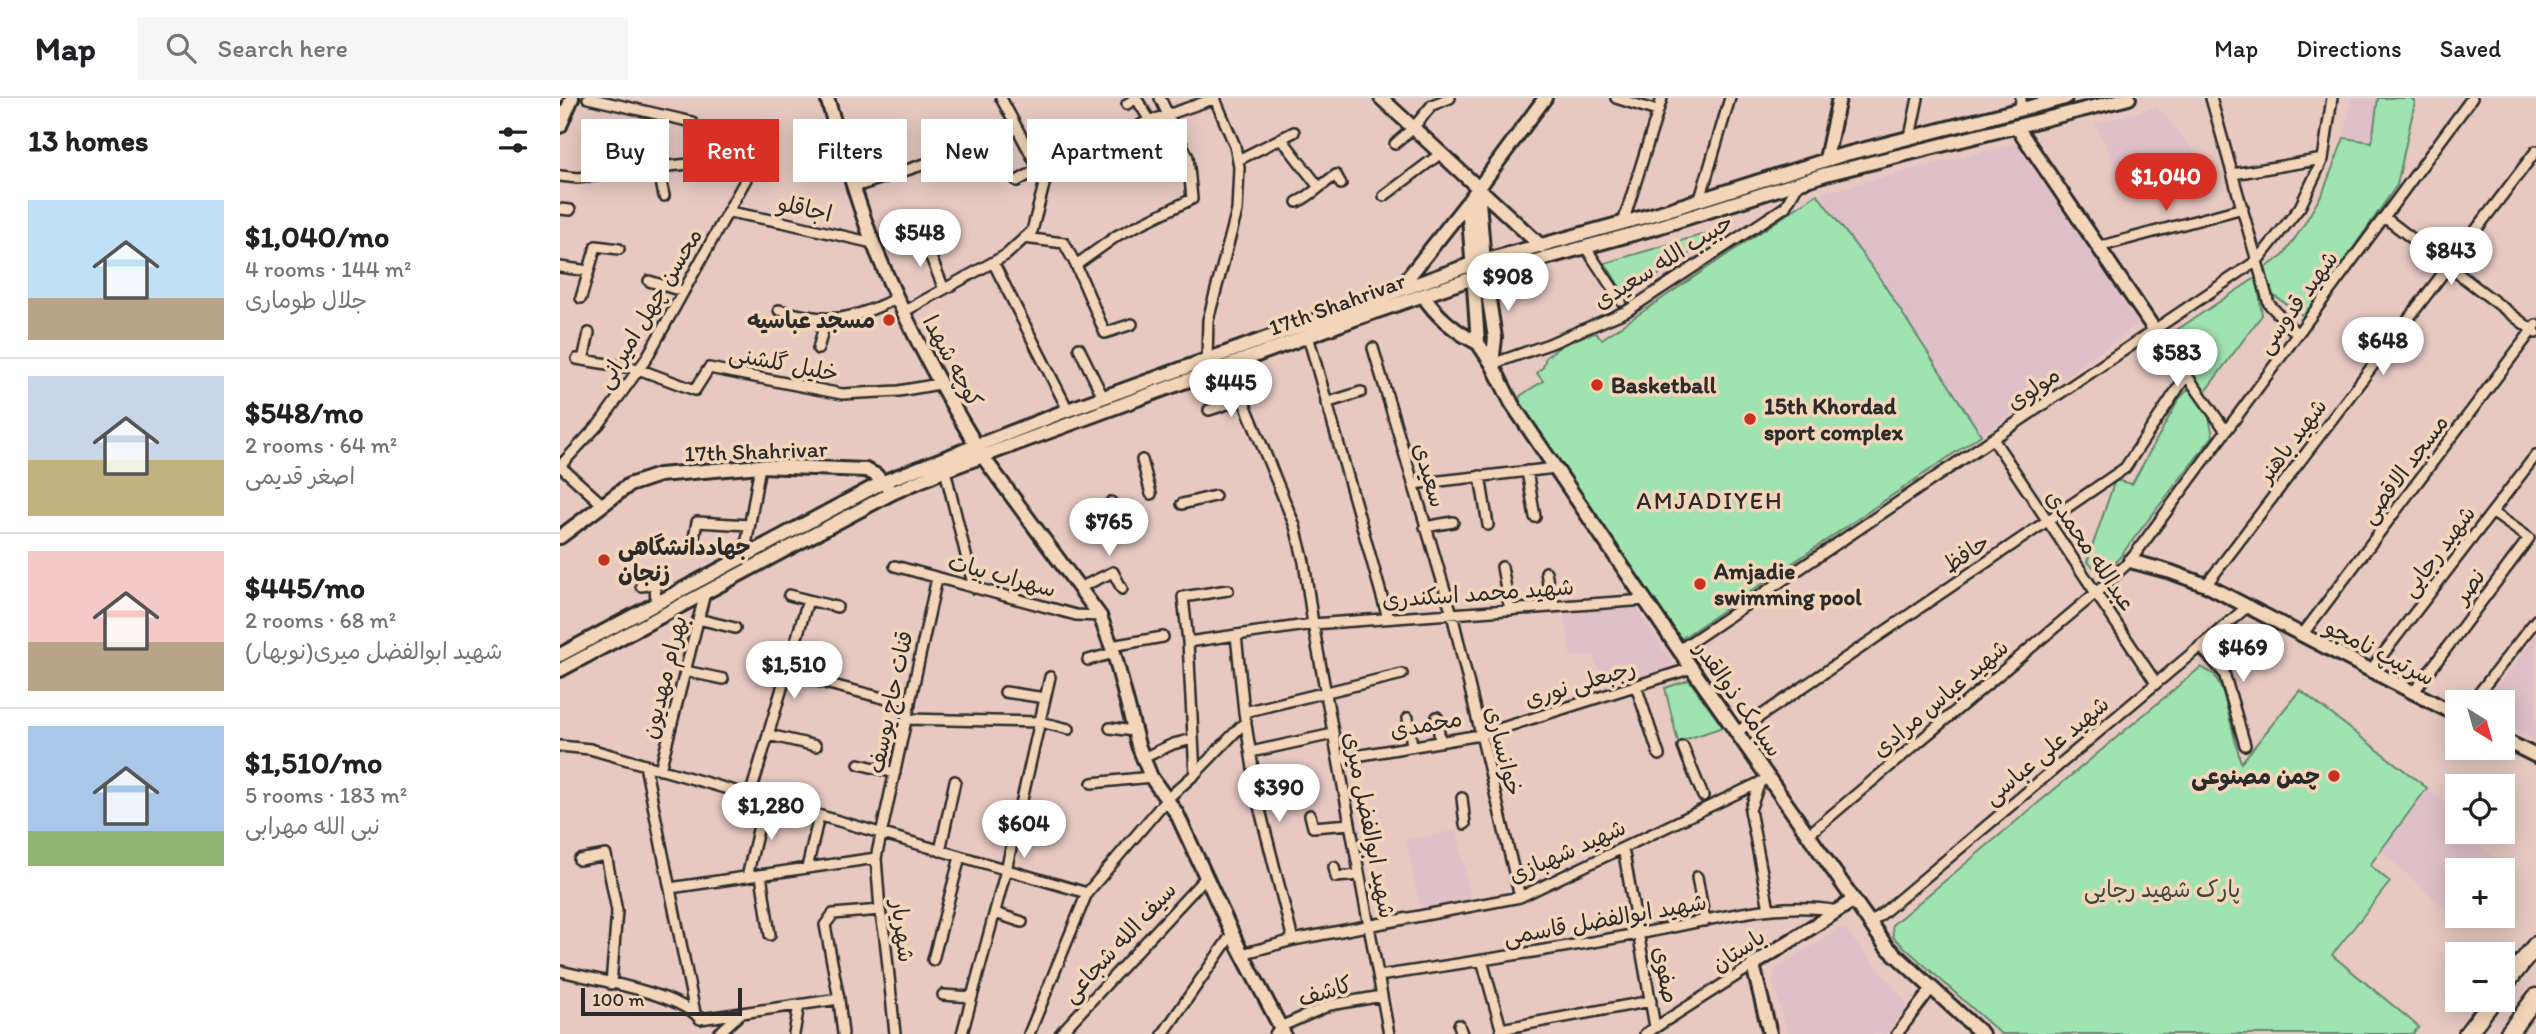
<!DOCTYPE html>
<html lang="en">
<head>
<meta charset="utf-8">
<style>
  :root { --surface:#fff; --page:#f6f6f6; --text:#202124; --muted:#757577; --line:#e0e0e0; --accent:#d93025 }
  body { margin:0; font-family:Itim,"Playpen Sans Arabic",sans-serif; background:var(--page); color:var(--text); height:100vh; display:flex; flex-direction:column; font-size:26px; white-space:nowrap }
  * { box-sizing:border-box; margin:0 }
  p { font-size:23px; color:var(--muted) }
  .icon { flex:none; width:38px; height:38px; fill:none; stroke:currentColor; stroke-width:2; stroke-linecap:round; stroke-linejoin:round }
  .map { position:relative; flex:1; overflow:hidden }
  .sheet { display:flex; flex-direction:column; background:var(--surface); width:560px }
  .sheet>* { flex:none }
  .hud { position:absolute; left:21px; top:21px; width:665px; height:63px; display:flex; gap:14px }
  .needle { width:46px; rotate:143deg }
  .buttons { position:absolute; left:1885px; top:592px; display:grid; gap:14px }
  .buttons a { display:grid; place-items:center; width:70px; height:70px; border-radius:0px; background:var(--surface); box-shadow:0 4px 18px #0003; font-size:35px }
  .scale { position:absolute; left:21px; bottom:18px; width:161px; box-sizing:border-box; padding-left:7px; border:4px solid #2b2b2b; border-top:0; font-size:19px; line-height:24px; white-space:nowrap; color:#2b2b2b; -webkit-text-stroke:5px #f3d6b9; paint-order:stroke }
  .price { position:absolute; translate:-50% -60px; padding:0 16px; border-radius:24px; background:#fff; color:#222; font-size:23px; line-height:46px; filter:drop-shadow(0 2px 4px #0008) }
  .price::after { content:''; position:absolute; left:50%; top:42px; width:21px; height:16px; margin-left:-10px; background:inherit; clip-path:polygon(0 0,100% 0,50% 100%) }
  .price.on { background:var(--accent); color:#fff }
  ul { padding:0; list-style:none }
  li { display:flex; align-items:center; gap:21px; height:175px; padding:0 28px }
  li+li { border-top:2px solid var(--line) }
  li span { display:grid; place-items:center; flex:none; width:196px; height:140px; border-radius:0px; color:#555 }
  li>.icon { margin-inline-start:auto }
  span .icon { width:84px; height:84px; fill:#fffc; stroke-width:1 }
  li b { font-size:30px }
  h2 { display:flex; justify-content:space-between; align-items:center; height:84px; padding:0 28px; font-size:30px }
  .chip { padding:0 24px; border-radius:0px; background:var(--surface); box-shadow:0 4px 18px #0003; font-size:24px; line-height:63px }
  .chip.on { background:var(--accent); color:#fff }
  header { display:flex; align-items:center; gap:42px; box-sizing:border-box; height:98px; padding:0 35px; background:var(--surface); border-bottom:2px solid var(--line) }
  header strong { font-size:33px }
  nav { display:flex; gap:38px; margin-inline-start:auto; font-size:24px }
  .search { width:490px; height:63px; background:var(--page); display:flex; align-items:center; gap:18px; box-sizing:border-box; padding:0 24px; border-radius:0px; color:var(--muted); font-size:26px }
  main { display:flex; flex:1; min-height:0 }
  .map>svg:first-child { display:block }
</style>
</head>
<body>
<header>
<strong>Map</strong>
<div class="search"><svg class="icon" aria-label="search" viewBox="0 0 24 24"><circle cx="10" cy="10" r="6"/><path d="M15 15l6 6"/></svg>Search here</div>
<nav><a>Map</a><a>Directions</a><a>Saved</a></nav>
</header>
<main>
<section class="sheet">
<h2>13 homes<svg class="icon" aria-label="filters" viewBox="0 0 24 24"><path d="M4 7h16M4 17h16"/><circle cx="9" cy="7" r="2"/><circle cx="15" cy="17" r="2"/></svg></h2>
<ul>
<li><span style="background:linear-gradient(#bfe0f5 70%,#b9a48a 0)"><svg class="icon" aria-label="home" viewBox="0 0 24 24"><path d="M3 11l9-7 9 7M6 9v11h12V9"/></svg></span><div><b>$1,040/mo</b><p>4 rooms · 144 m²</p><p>جلال طوماری</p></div></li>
<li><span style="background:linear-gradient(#c9d6e8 60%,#c2b280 0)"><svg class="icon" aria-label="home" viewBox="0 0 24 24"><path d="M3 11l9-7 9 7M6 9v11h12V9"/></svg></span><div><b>$548/mo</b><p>2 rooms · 64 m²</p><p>اصغر قدیمی</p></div></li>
<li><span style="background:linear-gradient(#f6c9c9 65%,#b9a48a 0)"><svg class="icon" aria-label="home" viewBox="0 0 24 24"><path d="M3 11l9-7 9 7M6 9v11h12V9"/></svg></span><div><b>$445/mo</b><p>2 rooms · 68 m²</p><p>شهید ابوالفضل میری(نوبهار)</p></div></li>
<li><span style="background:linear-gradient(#a9c7e8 75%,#8fb573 0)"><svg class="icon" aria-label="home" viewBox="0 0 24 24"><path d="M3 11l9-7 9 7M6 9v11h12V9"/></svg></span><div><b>$1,510/mo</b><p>5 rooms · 183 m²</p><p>نبی الله مهرابی</p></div></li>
</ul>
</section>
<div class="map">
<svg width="1976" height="936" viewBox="0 0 1976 936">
  <rect width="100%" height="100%" fill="#e7c9c2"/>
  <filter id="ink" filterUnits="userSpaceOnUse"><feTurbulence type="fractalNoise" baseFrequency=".0143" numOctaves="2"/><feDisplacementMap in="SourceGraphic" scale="14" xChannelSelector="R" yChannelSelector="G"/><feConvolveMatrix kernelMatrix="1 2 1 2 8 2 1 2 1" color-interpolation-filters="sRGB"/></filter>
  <g filter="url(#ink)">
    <path fill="#dfc0c8" d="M1791,0H1818L1812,45L1784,40Z
      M1598,9L1649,71L1566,88L1535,25Z
      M1456,45L1579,226L1421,337L1317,176L1257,96Z
      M1076,510L1115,569L1045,588L1033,557L1011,559L1004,515Z
      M1976,537V643L1943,625L1942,604H1926Z
      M1867,690L1897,714V733H1918L1913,742L1935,760L1925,772H1897V806L1890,815L1822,754Z
      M897,732L911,801L861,811L846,742Z
      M1278,831H1285L1346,904V910L1327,936H1228L1212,882L1215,871Z"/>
    <path fill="#9fe4b0" stroke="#65886e" stroke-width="2" d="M1818,0H1851L1855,4L1837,87L1745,219L1713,197L1703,171L1723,158L1742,130L1763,94L1784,40L1812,44Z
      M1257,96L1317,176L1421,337L1121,541L959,305L960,298L983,283L977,275L983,269L986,259L1016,237H1028L1036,235L1042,241Z
      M1168,129L1066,199L1045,165Z
      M1697,179L1702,217L1644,295L1653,338L1545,478L1527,464L1555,382L1572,386L1619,301L1636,283L1606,239Z
      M1641,569L1655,577L1663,595L1681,665L1740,592L1867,690L1810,767L1830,784L1772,857L1859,929L1853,936H1441L1333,839L1332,827Z
      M1129,582L1163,629L1118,644L1105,590Z"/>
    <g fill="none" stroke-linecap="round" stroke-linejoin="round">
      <defs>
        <path id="street" d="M28,0L132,24
          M1056,0L1097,13
          M1651,0L1709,206L1737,236
          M567,6L576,0L602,42
          M1460,11L1461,0
          M1350,39L1358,0
          M721,40L758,88
          M835,46L853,30L872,7L890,0
          M678,62L734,34
          M98,69L104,98
          M1673,76L1763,61
          M0,78L18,80L98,69L193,60L186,81L86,261L40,325L0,368
          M457,83L479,71
          M485,83L584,25L656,0
          M295,89L368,65
          M824,98L880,56
          M1140,101L1170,0
          M737,104C750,99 763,85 776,77L781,86
          M0,111L10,112
          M169,114L222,124L313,145
          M1824,119L1976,235
          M1063,125L1102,0
          M363,140L384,191
          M464,140L504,145L516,167L545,235L572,226
          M1538,149L1683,110
          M1026,150L1061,203
          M433,164L508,312
          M516,167L558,137L632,101L628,59L600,0
          M0,169L29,173
          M89,183L122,193
          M21,200L36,148L59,151
          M219,212C272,225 288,224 337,200
          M343,214L446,157L472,133L485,83L441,0
          M1594,231L1666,333
          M748,238L828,520
          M519,250L543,299
          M813,250L892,516L960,799
          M258,251L266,221
          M17,261L78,271L135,292L149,270L282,296L339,293L379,286
          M647,261L648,222L677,113L679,69L675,48L655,1
          M23,262L29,235
          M932,266L989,246L1067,213L1225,109L1239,85
          M669,267L735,428L744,464L753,526L829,936
          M766,305L801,294
          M649,312L683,301
          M1433,341L1596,585
          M582,362L591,396
          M0,368L42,406
          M385,372L414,490
          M967,373L975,419
          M920,378L928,427
          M853,386L996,370
          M551,404L560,434
          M622,406L655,398
          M865,429L893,424
          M133,445L137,424L189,427
          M184,459L200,368
          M335,468L516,517L540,518
          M942,469L950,512
          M986,474L992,509
          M1646,487L1976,53
          M81,488L95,486L96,505
          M519,490L553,474L562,491
          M229,497L248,502
          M138,521L175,530
          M676,537L684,614L699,708L733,842
          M1742,537L1976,227
          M628,544L623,499L668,492
          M551,548L603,539
          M1640,548L1664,575L1685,647
          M1119,552L1698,162L1740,109L1763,61L1772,0
          M528,562L554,555
          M195,564L226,575L350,607
          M125,573L163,581
          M1810,573L1976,357
          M1076,588L1099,657
          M445,594L485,600
          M1853,595L1969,440L1932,414
          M1912,604L1976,522
          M684,614L842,576
          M877,619L880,643
          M848,620L852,648
          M347,621L480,624L509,631
          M550,630L574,633
          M1177,634L1565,370L1626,278
          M209,637L256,648
          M0,648L30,651L527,795
          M1123,649L1143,698
          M691,654L773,636
          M583,660L613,646L633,641
          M778,661L920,637L1132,570
          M299,666L335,675
          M85,667L135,915
          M100,672L145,495
          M635,676L628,544L753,526L1086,502
          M1200,684L1190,712L1209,811
          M532,685L591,679
          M190,698L248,502L277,509
          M902,700L905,726
          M750,717L753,729L790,726
          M436,719L458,721
          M1248,737L1537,494L1570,463L1912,0
          M1063,750L1095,929
          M380,753L395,683
          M19,762L46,757L57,813L51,886
          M774,769L776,779L799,777
          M247,770L259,718
          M201,777L210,837
          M187,779L205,702
          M1137,779L1145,823
          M110,790L316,760
          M435,815L462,824
          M1311,825L1687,509
          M682,856L733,842L960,799L1209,680
          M373,862L400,759
          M922,862L942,934
          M0,873C33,881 121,896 140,921L279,901
          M819,878C905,865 991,852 1077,836C1143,825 1211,801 1278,813
          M383,897L412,899
          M899,927L902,936
          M941,931L1091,903
          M158,936L180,916
          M234,936L239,907
          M283,936L279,901L265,827L273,816L320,812
          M335,936L325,840L320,812L316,760L377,480
          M402,936L446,772L490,579
          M469,936L527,795L607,701L635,676L686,623
          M500,936L646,779
          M603,936L672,836
          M715,936L720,929L770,907L822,898
          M1085,936L1193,867
          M1337,936L1371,891"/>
        <path id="secondary" d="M267,0C282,49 295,100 314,147C342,217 377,283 416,347
          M821,0L981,148
          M0,28L12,0
          M1457,29L1594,231
          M1266,61L1279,0
          M918,91L925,176L935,240L932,266
          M908,104L918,245L932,266L952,306L1119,552L1326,848L1422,936
          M839,191L918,91L985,0
          M863,197C875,217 897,235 918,245
          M423,359L540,518L554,555L578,647L591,679L617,716L678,848L724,936
          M0,439L69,387L99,377L200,368L306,372L316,377L327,389
          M1570,463L1611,474L1646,487L1897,617
          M0,557L323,384L508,312L912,166L1095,116L1282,57L1505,0
          M0,572L332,395L385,372L797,220L913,180L1098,129L1266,76L1569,0
          M1942,641L1976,658
          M1210,936L1193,867L1294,802"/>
        <path id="highway" d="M1942,890L1976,847
          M1907,936L1934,901
          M1948,936L1976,899"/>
      </defs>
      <use href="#street" stroke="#2b2b2b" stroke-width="14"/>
      <use href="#secondary" stroke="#2b2b2b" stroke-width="18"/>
      <use href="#highway" stroke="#2b2b2b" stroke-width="21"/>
      <use href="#street" stroke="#f3d6b9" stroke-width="9"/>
      <use href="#secondary" stroke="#f3d6b9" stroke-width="12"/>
      <use href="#highway" stroke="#f3d6b9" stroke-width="16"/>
    </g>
  </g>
  <g fill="#c8321e" stroke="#f3d6b9" stroke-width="2.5">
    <circle cx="329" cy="222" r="7"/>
    <circle cx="1037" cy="287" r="7"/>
    <circle cx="1190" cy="321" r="7"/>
    <circle cx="44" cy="462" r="7"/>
    <circle cx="1140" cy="486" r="7"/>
    <circle cx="1774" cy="678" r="7"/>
  </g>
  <g text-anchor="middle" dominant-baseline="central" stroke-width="7" stroke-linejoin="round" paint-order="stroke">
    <g font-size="23" fill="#2b2b2b" stroke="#f3d6b9">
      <text transform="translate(245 110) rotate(13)">اجاقلو</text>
      <text transform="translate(1103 163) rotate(-32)">حبیب الله سعیدی</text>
      <text transform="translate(1737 204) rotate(-54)">شهید قدوسی</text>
      <text transform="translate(777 206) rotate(-20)">17th Shahrivar</text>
      <text transform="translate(89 210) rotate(-59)">محسن چهل امیرانی</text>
      <text transform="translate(393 263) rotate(62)">کوچه شهدا</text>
      <text transform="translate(224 265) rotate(11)">خلیل گلشنی</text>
      <text transform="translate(1473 290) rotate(-34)">مولوی</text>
      <text transform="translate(1732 342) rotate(-53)">شهید باهنر</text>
      <text transform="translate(196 353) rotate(-2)">17th Shahrivar</text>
      <text transform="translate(1844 371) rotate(-53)">مسجد الاقصی</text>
      <text transform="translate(870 377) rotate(74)">سعیدی</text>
      <text transform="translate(1531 452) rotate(56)">عبدالله محمدی</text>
      <text transform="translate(1878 453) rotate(-53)">شهید رجایی</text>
      <text transform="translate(1406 455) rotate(-34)">حافظ</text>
      <text transform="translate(442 477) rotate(15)">سهراب بیات</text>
      <text transform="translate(1909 488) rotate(-53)">نصر</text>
      <text transform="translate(918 495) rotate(-4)">شهید محمد اسکندری</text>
      <text transform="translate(1820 554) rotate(27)">سرتیپ نامجو</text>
      <text transform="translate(104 579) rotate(-76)">بهرام مهدیون</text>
      <text transform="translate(1020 585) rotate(-17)">رجبعلی نوری</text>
      <text transform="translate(1380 600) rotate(-40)">شهید عباس مرادی</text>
      <text transform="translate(1179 601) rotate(55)">سیامک ذوالقدر</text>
      <text transform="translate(330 604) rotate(-78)">قنات حاج یوسف</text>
      <text transform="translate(866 626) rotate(-10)">محمدی</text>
      <text transform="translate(1486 652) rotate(-40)">شهید علی عباسی</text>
      <text transform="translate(944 653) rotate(76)">خوانساری</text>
      <text transform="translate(810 727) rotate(79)">شهید ابوالفضل میری</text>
      <text transform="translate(1007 753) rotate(-24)">شهید شهبازی</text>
      <text transform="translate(1045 821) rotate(-10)">شهید ابوالفضل قاسمی</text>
      <text transform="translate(343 833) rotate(83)">شهریار</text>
      <text transform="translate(559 844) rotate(-47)">سیف الله شجاعی</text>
      <text transform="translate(1178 852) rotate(-33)">باستان</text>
      <text transform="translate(1106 877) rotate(80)">صفوی</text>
      <text transform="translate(765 893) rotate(-17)">کاشف</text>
    </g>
    <g font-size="23" font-weight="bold" fill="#2b2b2b" stroke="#f3d6b9" text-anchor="start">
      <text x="315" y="222" text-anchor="end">مسجد عباسیه</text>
      <text x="1051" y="287">Basketball</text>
      <text x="1204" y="308">15th Khordad<tspan x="1204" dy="26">sport complex</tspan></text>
      <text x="58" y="449">جهاددانشگاهی<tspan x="58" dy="26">زنجان</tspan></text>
      <text x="1154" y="473">Amjadie<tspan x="1154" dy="26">swimming pool</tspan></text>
      <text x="1760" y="678" text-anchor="end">چمن مصنوعی</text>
    </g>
    <g font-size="23" fill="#3c473f" stroke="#f3d6b9">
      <text x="1602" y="791">پارک شهید رجایی</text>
    </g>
    <g font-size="24" letter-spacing="2" fill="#2b2b2b" stroke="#f3d6b9">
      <text x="1150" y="402">AMJADIYEH</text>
    </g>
  </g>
</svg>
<div class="buttons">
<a><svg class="needle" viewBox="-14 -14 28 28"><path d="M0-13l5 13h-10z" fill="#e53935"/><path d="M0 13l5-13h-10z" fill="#757577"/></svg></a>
<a><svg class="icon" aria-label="locate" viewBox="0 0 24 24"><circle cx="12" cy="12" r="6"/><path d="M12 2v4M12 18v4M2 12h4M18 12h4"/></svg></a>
<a>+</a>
<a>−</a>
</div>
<div class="scale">100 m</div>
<b class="price on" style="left:1606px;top:115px">$1,040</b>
<b class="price" style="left:360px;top:171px">$548</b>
<b class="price" style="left:1891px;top:189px">$843</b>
<b class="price" style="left:948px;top:215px">$908</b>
<b class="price" style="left:1823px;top:279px">$648</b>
<b class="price" style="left:1617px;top:291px">$583</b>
<b class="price" style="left:671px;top:321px">$445</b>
<b class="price" style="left:549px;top:460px">$765</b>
<b class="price" style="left:1683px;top:586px">$469</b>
<b class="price" style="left:234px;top:603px">$1,510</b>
<b class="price" style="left:719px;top:726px">$390</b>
<b class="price" style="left:211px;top:744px">$1,280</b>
<b class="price" style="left:464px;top:762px">$604</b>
<div class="hud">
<a class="chip">Buy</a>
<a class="chip on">Rent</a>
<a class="chip">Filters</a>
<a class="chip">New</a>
<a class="chip">Apartment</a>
</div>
</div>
</main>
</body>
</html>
